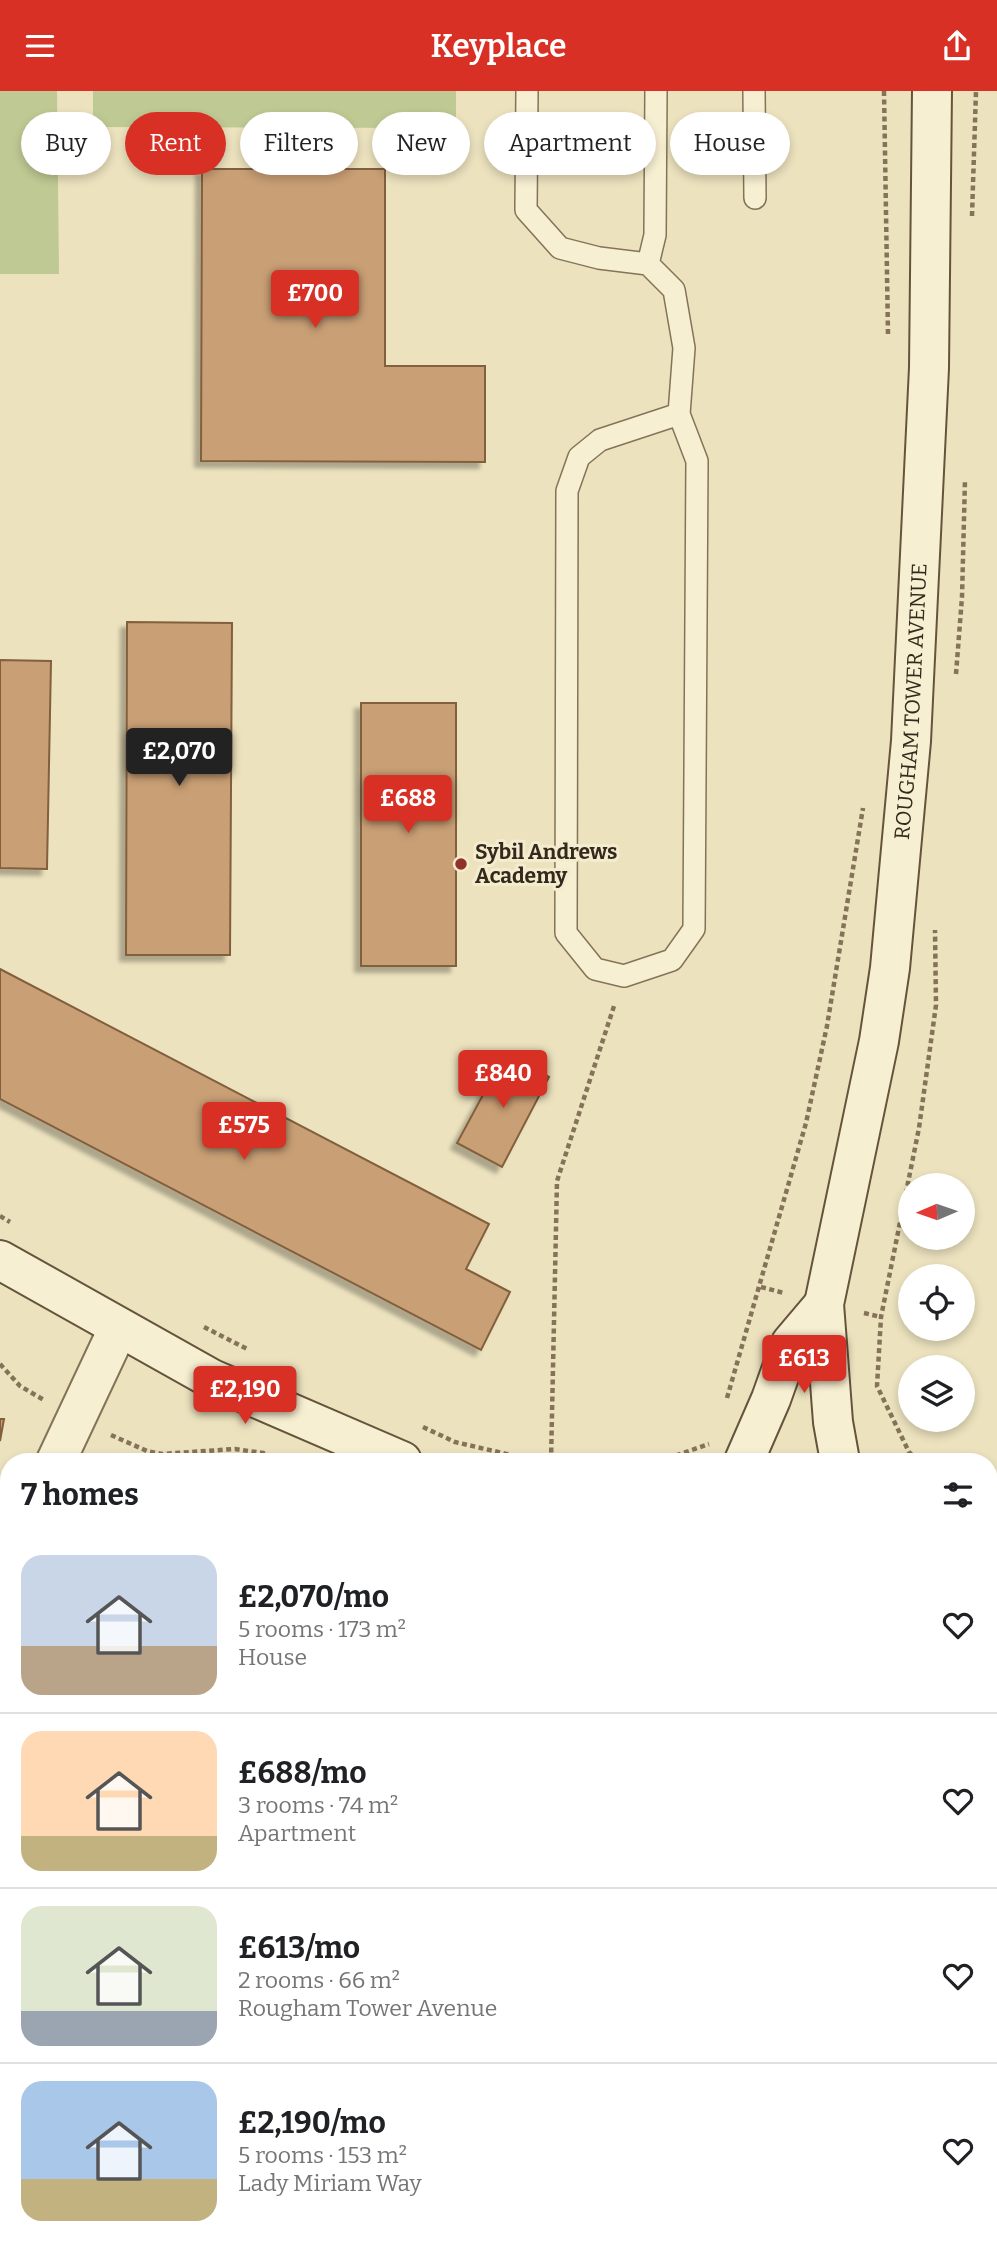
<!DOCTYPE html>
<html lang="en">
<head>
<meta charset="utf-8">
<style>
  :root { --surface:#fff; --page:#f6f6f6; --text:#202124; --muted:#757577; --line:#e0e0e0; --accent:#d93025 }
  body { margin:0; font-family:Bitter,serif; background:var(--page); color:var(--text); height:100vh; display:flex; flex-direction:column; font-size:26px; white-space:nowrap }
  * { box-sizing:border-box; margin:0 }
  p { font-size:23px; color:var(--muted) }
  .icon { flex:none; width:38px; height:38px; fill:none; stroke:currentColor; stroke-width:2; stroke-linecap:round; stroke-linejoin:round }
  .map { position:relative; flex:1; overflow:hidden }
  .side { position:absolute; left:0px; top:1362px; width:998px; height:800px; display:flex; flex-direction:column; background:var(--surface); border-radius:28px 28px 0 0; box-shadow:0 4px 10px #0003 }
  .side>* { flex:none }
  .guide { position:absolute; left:21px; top:21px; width:956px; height:63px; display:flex; gap:14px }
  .needle { width:46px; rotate:268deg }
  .fabs { position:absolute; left:898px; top:1082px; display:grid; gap:14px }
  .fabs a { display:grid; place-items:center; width:77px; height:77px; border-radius:50%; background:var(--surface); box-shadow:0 4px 10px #0003; font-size:35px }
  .price { position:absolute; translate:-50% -60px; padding:0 16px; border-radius:7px; background:var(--accent); color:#fff; font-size:23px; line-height:46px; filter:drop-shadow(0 2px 4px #0008) }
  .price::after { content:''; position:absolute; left:50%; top:42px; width:21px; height:16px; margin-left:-10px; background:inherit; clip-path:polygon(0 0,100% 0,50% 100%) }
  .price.current { background:#222; color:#fff }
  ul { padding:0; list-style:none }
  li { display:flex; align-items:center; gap:21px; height:175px; padding:0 21px }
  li+li { border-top:2px solid var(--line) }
  li span { display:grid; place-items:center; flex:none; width:196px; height:140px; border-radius:21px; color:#555 }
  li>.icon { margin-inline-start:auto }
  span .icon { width:84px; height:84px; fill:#fffc; stroke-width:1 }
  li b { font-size:30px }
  h2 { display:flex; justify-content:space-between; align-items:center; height:84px; padding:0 21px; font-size:30px }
  .tag { padding:0 24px; border-radius:32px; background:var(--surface); box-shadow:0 4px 10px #0003; font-size:24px; line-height:63px }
  .tag.current { background:var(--accent); color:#fff }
  header { display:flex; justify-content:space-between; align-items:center; height:91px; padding:0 21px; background:var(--accent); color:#fff; font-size:32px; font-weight:600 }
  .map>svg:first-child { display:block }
</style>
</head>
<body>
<header><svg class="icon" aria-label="menu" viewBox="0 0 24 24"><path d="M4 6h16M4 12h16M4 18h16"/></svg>Keyplace<svg class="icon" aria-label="share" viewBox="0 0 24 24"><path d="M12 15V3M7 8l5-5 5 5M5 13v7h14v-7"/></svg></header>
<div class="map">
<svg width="997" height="2160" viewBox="0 0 997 2160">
  <defs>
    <filter id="shadow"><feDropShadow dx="-6" dy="6" stdDeviation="2" flood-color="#0004"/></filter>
  </defs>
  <rect width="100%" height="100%" fill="#ece2be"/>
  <path fill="#bfc993" d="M0,0H57L59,183H0Z
    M93,0H456V37L93,36Z
    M259,2154L271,2160H228L232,2155Z"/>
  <path fill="#c99f75" stroke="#825f3e" stroke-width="2" filter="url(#shadow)" d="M202,78H385V275H485V371L201,370Z
    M127,531L232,532L230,864H126Z
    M0,569L51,570L47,778L0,777Z
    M361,612H456V875H361Z
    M0,878L489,1133L466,1178L510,1201L481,1259L0,1008Z
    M505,963L549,986L502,1076L457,1052Z
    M0,1328H4L0,1350Z
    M989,1716L997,1718V1916L989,1914Z
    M9,2026V2075L5,2079L0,2074V2035Z
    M0,2103L8,2111L0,2119Z
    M123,2152H165L159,2160H132Z
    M462,2152H476L484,2160H455Z
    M778,2152H855V2160H778Z"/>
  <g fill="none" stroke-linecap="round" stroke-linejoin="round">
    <defs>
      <path id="lane" d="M527,0L526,119L560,157L599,167L648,173L674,199L684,257L679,323L697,370L694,838L672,869L624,885L595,878L566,842L567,400L579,366L600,349L679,323
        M754,0L755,107
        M648,173L655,144L656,0
        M989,1707L997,1710
        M989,1941L997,1943
        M989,2123H994L995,2160
        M911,2152V2160"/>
      <path id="street" d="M56,1370L118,1238
        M0,1535L9,1536
        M0,1715L9,1669
        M0,1851L9,1859
        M0,1925L9,1916
        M201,2160L207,2152
        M405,2160L410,2152"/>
      <g id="secondary">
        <path d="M0,1169L212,1288L402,1370"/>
        <path d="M744,1370L771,1308L791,1252L824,1213"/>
        <path id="s1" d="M840,1370L833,1331L824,1213L879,950L890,877L911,650L929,277L932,0"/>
        <path d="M989,1492L997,1497"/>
        <path d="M989,1543H997"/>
        <path d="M696,2160L698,2152"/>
      </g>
    </defs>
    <use href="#lane" stroke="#847358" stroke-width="24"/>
    <use href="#street" stroke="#847358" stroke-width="42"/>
    <use href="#secondary" stroke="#65543b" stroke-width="42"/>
    <path stroke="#847358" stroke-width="4.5" stroke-dasharray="5 3.5" stroke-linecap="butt" d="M884,0L888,243
      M972,125L976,0
      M956,583L962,506L965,389
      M0,1125L10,1131
      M761,1196L784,1202
      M864,1222L881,1226
      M204,1236L249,1259
      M0,1273L20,1295L44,1309
      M727,1307L806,1032L827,935L863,717
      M423,1336L455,1351L537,1370
      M111,1344L147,1360L162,1363L235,1358L263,1362L286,1370
      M551,1370L557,1090L615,912
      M660,1370L709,1353
      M918,1370L909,1361L877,1295L881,1226L919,1037L936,914L935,839
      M335,2152L344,2160
      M650,2160L651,2152
      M740,2160L741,2152"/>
    <use href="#lane" stroke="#f7efd1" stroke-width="21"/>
    <use href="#street" stroke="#f7efd1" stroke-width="38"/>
    <use href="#secondary" stroke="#f7efd1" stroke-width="38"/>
  </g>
  <circle fill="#913129" stroke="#f4ecce" stroke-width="2.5" cx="461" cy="773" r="7"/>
  <g text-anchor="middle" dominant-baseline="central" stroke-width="6" stroke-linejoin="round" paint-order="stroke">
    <g font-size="21" fill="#34291c" stroke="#f4ecce">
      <text stroke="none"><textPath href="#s1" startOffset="768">ROUGHAM TOWER AVENUE</textPath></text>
    </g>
    <g font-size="21" font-weight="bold" fill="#34291c" stroke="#f4ecce" text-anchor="start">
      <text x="475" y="761">Sybil Andrews<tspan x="475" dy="24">Academy</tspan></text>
    </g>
  </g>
</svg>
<div class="fabs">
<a><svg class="needle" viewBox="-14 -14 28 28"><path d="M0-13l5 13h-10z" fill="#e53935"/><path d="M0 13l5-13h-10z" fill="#757577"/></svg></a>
<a><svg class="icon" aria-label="locate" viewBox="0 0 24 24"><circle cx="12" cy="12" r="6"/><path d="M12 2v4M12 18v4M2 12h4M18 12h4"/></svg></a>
<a><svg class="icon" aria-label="layers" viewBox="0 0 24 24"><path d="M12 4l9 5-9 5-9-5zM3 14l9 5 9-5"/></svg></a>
</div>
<b class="price" style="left:315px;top:239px">£700</b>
<b class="price current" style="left:179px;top:697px">£2,070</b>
<b class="price" style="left:408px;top:744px">£688</b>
<b class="price" style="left:503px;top:1019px">£840</b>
<b class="price" style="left:244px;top:1071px">£575</b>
<b class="price" style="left:804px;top:1304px">£613</b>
<b class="price" style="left:245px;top:1335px">£2,190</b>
<div class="guide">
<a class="tag">Buy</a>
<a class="tag current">Rent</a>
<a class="tag">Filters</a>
<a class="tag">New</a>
<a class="tag">Apartment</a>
<a class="tag">House</a>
</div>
<section class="side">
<h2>7 homes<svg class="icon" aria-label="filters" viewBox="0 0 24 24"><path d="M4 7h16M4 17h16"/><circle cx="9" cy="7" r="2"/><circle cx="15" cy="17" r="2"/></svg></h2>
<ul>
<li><span style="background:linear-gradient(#c9d6e8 65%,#b9a48a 0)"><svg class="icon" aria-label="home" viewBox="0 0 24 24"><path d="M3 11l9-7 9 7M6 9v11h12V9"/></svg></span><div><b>£2,070/mo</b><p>5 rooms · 173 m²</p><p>House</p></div><svg class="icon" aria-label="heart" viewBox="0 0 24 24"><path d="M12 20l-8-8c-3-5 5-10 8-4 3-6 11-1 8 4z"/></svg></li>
<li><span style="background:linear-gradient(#ffd9b3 75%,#c2b280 0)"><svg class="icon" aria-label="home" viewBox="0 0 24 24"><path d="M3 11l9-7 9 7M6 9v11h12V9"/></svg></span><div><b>£688/mo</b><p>3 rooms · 74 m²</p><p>Apartment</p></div><svg class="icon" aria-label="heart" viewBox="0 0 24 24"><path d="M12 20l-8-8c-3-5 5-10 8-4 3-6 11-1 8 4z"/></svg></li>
<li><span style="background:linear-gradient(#dfe7d0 75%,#9aa5b1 0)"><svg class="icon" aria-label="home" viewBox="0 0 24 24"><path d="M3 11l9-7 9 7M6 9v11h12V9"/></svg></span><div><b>£613/mo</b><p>2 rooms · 66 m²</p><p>Rougham Tower Avenue</p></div><svg class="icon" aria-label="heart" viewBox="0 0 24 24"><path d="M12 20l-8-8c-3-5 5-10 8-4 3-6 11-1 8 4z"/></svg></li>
<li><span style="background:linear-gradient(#a9c7e8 70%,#c2b280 0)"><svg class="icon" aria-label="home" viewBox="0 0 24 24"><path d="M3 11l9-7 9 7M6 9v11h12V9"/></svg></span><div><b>£2,190/mo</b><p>5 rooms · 153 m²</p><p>Lady Miriam Way</p></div><svg class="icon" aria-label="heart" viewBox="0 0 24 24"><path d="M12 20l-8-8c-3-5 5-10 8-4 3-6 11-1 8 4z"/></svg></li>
</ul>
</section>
</div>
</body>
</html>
